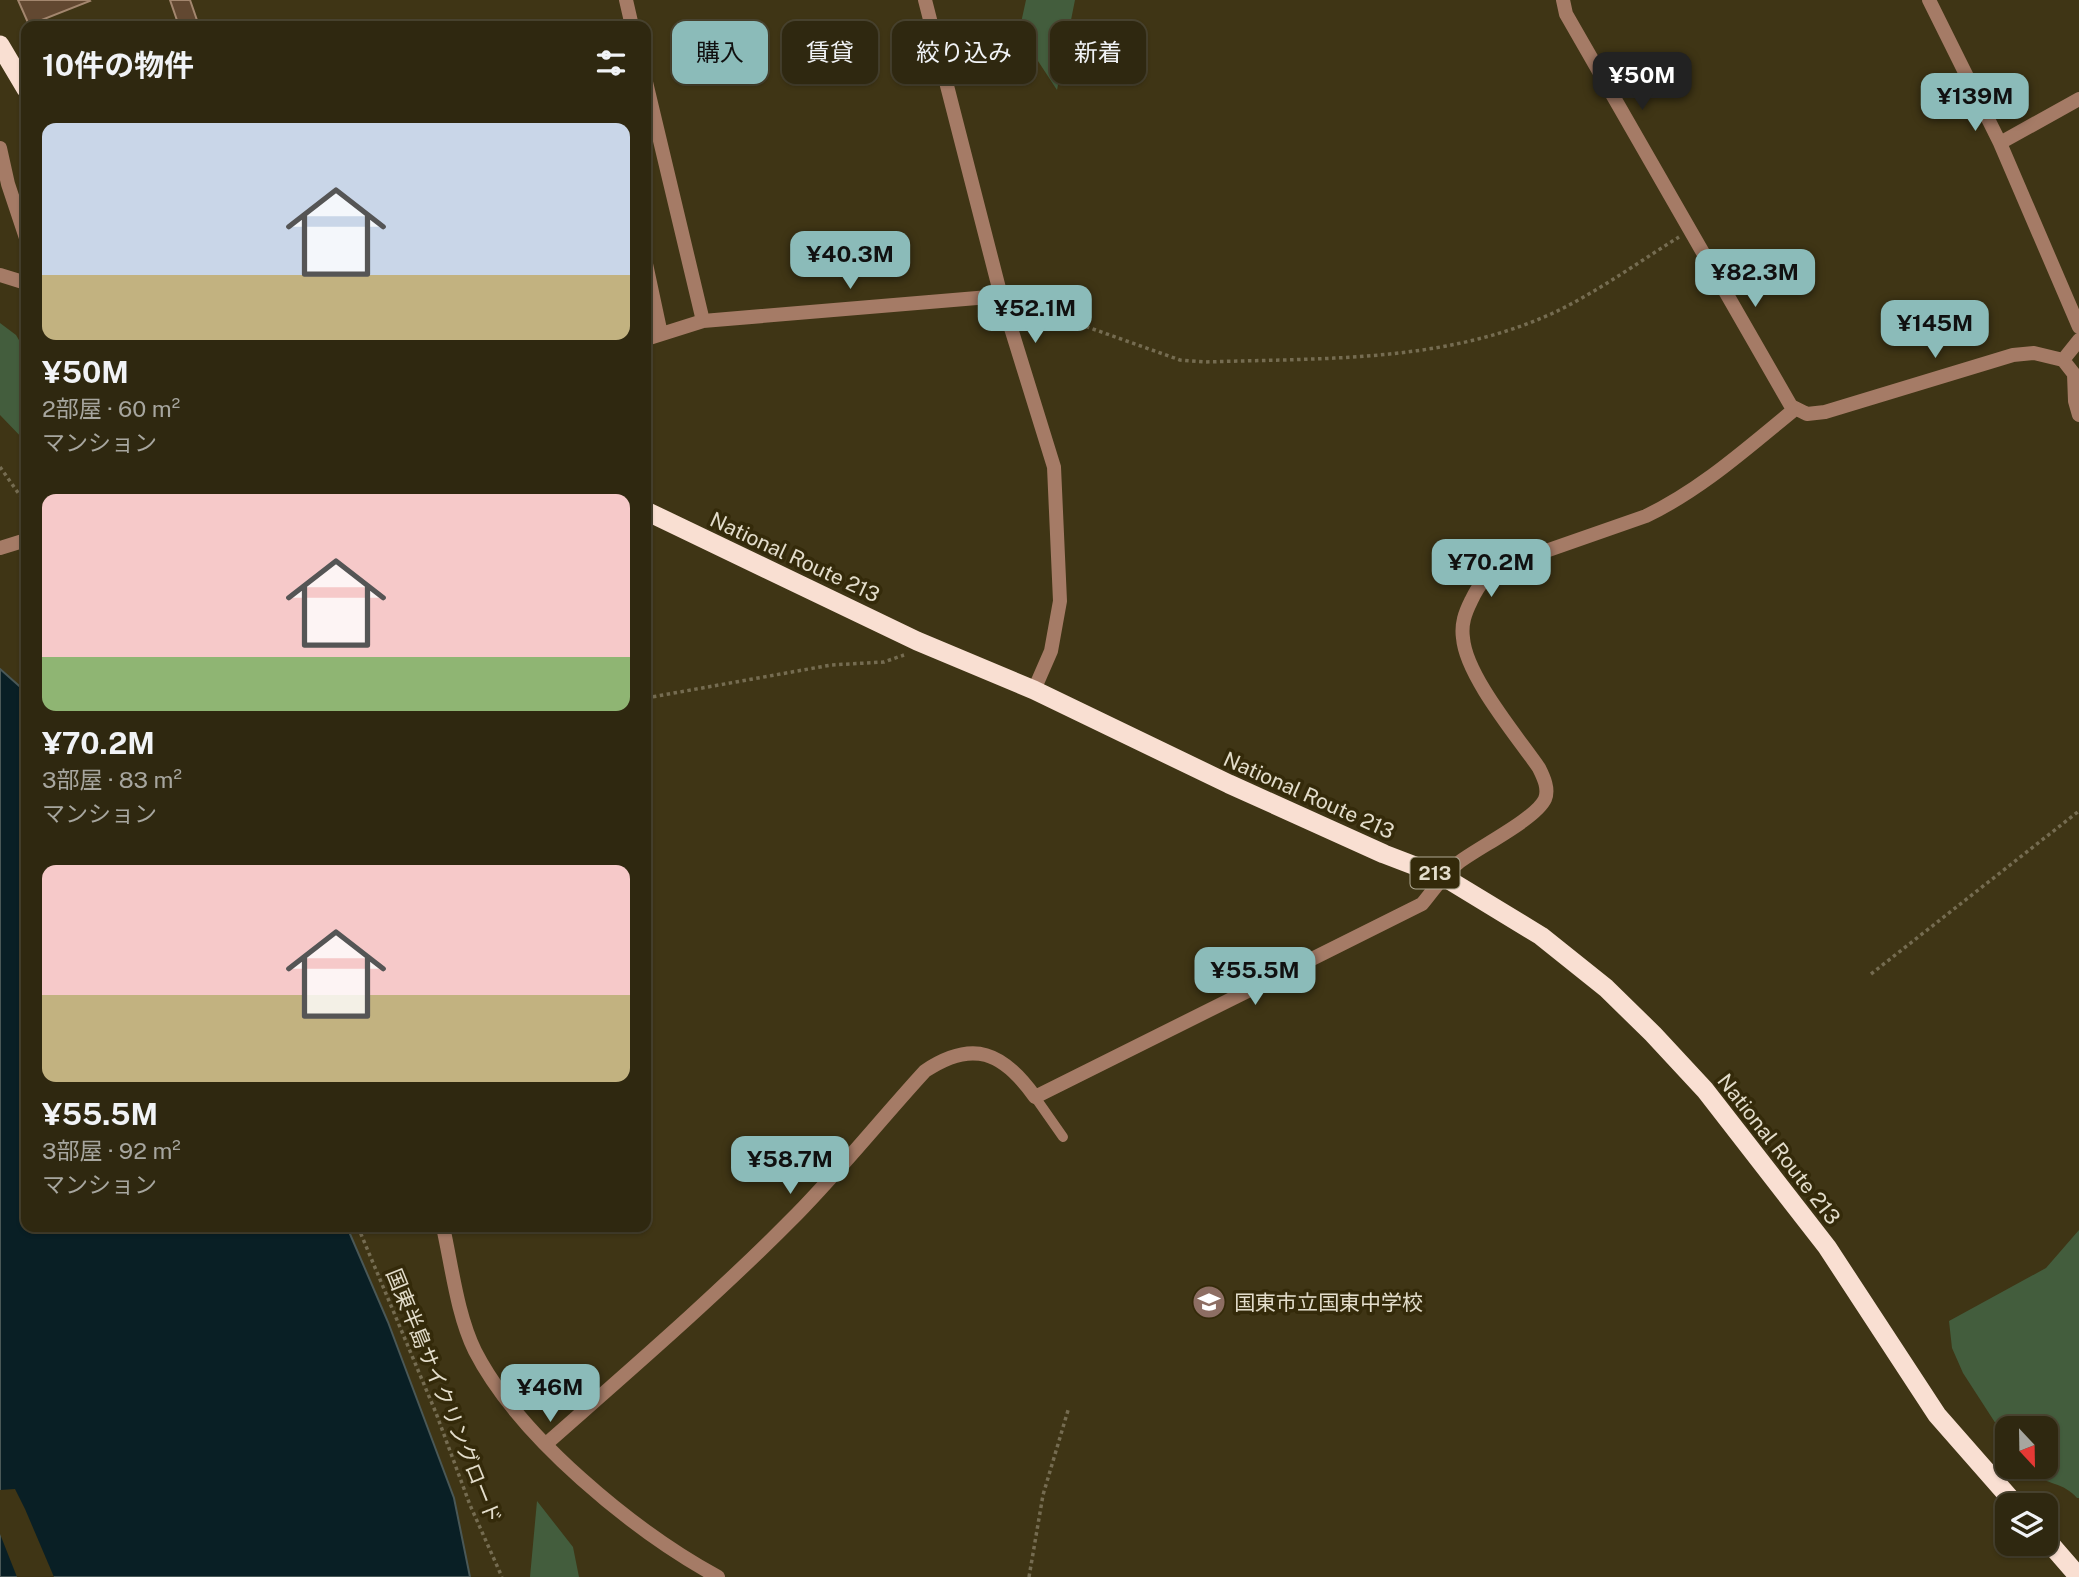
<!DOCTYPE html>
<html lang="ja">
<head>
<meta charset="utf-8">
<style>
  :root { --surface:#2f2810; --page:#3b341e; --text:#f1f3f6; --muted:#a7a69f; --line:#4a4430; --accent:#8bbbb9 }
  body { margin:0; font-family:"Public Sans","Noto Sans JP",sans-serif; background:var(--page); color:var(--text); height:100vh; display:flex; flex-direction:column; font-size:26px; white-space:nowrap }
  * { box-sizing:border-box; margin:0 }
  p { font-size:23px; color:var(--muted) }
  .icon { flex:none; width:38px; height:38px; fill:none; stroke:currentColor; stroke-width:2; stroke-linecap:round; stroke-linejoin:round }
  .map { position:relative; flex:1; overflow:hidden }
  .drawer { position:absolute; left:21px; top:21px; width:630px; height:1211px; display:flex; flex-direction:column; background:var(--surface); border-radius:14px; box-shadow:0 2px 5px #0004,0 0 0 2px var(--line) }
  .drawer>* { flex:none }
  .top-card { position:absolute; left:672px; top:21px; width:665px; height:63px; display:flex; gap:14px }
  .needle { width:46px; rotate:158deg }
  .tools { position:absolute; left:1995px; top:1416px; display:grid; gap:14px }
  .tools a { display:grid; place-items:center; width:63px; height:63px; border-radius:14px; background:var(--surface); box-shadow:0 2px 5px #0004,0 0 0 2px var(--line); font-size:35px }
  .price { position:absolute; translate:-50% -60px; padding:0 16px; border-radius:14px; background:var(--accent); color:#111; font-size:23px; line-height:46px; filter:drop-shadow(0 2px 4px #0008) }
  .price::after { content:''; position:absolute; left:50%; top:42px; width:21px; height:16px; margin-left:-10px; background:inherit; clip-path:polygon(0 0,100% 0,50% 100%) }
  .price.on { background:#222; color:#fff }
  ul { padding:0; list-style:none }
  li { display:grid; align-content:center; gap:14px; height:371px; padding:0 21px }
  li span { display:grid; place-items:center; height:217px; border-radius:14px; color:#555 }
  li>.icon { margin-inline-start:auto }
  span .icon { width:126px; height:126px; fill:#fffc; stroke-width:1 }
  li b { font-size:30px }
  h2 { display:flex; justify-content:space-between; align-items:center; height:84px; padding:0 21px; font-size:30px }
  .tag { padding:0 24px; border-radius:14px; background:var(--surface); box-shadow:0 2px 5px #0004,0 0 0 2px var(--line); font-size:24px; line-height:63px }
  .tag.on { background:var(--accent); color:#111 }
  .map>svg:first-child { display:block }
</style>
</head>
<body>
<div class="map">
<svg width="2079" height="1577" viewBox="0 0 2079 1577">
  <rect width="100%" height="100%" fill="#3f3515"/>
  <path fill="#435d3d" d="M1026,0H1075L1057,90L1019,32Z
    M0,323L16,335L26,352V442L0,415Z
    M2079,1230V1498H2077C2062,1480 2039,1485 2025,1467L2046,1466V1428H2007V1441L1963,1373L1952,1348L1949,1321L2046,1268Z
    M537,1501L573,1547L579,1577H530Z"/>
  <path fill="#091f25" stroke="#4a5857" stroke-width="2" d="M0,669L26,692V1227H347L388,1322L454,1498L470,1577H0Z"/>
  <path fill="#3f3515" d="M15,1489L25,1509L54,1577H17L0,1534V1490Z"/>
  <path fill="#624831" stroke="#a3866e" stroke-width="2" d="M18,0H89L90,1L29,25Z
    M170,0H190L199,26H179Z"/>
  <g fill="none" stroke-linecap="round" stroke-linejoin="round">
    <path stroke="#756c51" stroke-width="3.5" stroke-dasharray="3.5 3.5" stroke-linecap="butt" d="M1020,303L1180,360L1205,362C1321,358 1442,363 1551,314C1596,293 1637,263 1679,237
      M0,467L26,504
      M646,698L831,665L884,662L904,655
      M1871,974L2079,811
      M358,1227L436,1413L470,1505L502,1577
      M1029,1577L1043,1495L1069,1407"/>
    <path stroke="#a57b66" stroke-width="10" d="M1035,1097L1063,1137"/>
    <path stroke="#a57b66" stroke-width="14" d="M626,0L632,26
      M1563,0L1566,14L1791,406L1807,414L1825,412L2013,355L2034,353L2063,360L2074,374L2075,401L2079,415
      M1929,0L2000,143L2079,99
      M646,82L703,321
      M2000,143L2079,327
      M646,264L661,334
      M0,275L26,283
      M646,339L703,321L1001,296
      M2063,360L2079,340
      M0,548L26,540
      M546,1444C631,1369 717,1295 797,1214C842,1168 882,1118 925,1071C973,1039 1003,1052 1035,1097L1422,904C1433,891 1444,874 1458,863C1477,848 1536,819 1545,799C1549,789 1544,778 1539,768C1517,736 1466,676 1463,638C1461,624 1465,613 1471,601C1479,584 1487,574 1503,566L1646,516C1702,489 1747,448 1795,409"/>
    <path stroke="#a57b66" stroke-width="14" d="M925,0L1001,296L1054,467L1060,601L1051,651L1034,690
      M0,148L8,184L26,238
      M443,1227C452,1267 457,1314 475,1351C519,1437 634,1531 718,1577"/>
    <path stroke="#f9dfd2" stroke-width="19" d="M0,45L26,89
      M646,511L917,641L1034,690L1229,784L1384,854L1444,877L1541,936L1606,988L1653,1034L1705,1090L1827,1247L1937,1415L2016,1505
      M2046,1539L2079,1577"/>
  </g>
  <defs>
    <symbol id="school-disc" viewBox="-11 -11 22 22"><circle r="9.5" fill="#8d6e63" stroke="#342a0a"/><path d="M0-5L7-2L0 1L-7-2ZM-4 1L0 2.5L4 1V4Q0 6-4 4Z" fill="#fff"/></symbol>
  </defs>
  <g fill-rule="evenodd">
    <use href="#school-disc" x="1190" y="1283" width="38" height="38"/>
  </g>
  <g text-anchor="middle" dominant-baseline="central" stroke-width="7" stroke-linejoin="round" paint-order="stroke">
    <rect fill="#342a0a" stroke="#aea791" stroke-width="2" x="1410.5" y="857.5" width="49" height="31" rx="5"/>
    <g font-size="19" font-weight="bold" fill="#e3ddcb">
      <text x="1435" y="873">213</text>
    </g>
    <g font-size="21" fill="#e3ddcb" stroke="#342a0a">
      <text transform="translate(795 557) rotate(25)">National Route 213</text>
      <text transform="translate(1309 795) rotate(24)">National Route 213</text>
      <text transform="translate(1779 1149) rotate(52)">National Route 213</text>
      <text transform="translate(444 1396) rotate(68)">国東半島サイクリングロード</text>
    </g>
    <g font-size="21" fill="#e3ddcb" stroke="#342a0a" text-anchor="start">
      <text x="1234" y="1302">国東市立国東中学校</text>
    </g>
  </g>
</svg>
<div class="tools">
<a><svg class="needle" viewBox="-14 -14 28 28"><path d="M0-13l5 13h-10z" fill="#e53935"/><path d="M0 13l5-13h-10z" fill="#a7a69f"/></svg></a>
<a><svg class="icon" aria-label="layers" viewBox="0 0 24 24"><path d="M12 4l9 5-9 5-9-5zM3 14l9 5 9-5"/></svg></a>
</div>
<b class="price on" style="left:1642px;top:112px">¥50M</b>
<b class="price" style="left:1975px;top:133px">¥139M</b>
<b class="price" style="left:850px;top:291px">¥40.3M</b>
<b class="price" style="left:1755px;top:309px">¥82.3M</b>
<b class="price" style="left:1035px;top:345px">¥52.1M</b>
<b class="price" style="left:1935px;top:360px">¥145M</b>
<b class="price" style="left:1491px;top:599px">¥70.2M</b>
<b class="price" style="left:1255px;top:1007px">¥55.5M</b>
<b class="price" style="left:790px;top:1196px">¥58.7M</b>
<b class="price" style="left:550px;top:1424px">¥46M</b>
<div class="top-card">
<a class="tag on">購入</a>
<a class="tag">賃貸</a>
<a class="tag">絞り込み</a>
<a class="tag">新着</a>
</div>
<section class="drawer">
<h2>10件の物件<svg class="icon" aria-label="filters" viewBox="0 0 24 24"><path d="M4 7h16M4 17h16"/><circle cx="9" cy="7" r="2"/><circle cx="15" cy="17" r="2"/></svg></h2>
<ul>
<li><span style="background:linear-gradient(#c9d6e8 70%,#c2b280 0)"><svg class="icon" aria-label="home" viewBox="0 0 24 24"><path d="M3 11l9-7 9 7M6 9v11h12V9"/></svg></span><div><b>¥50M</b><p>2部屋 · 60 m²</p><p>マンション</p></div></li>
<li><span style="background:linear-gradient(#f6c9c9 75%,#8fb573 0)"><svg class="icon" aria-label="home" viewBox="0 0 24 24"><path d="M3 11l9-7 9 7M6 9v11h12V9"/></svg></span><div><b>¥70.2M</b><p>3部屋 · 83 m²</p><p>マンション</p></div></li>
<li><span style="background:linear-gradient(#f6c9c9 60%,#c2b280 0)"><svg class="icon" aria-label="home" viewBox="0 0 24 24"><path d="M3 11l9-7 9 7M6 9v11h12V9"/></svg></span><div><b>¥55.5M</b><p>3部屋 · 92 m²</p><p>マンション</p></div></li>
</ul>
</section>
</div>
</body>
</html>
